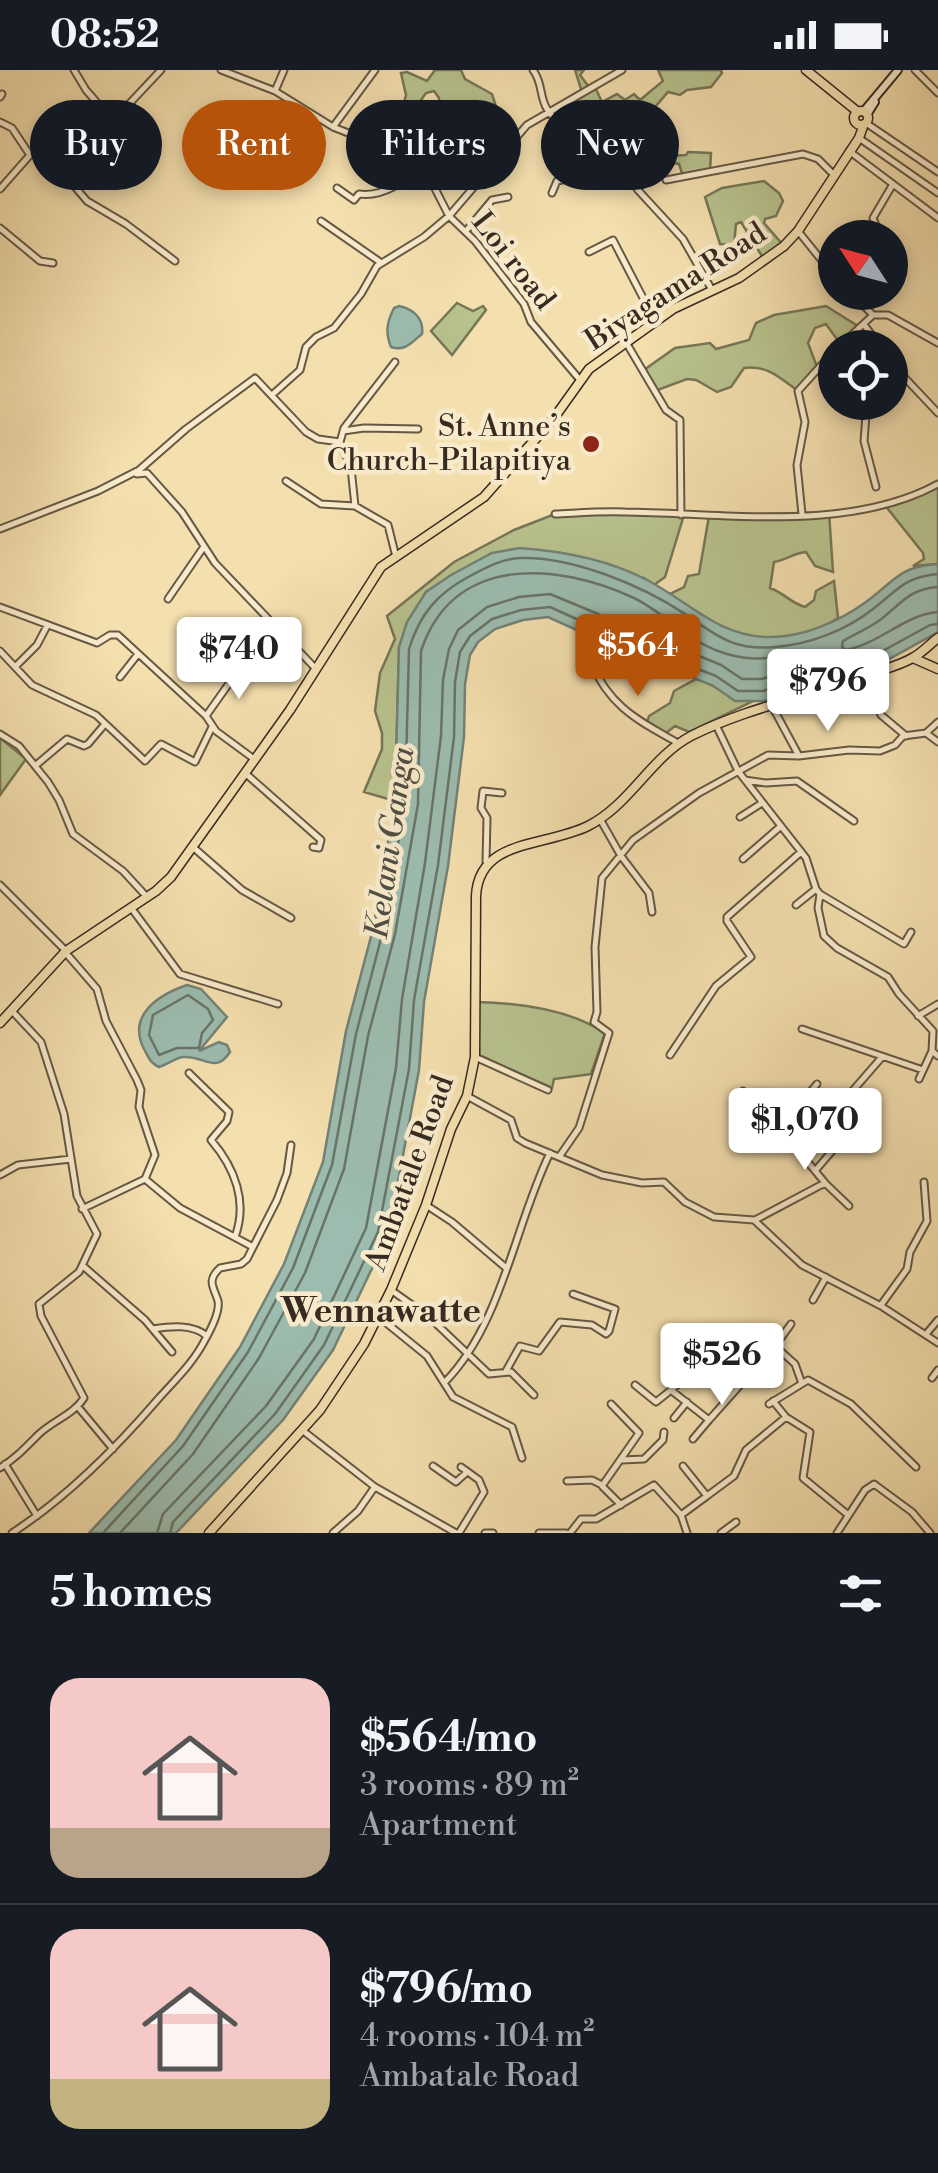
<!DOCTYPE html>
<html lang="en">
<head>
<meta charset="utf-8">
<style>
  :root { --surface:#171b24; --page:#20242c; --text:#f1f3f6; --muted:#9ea1a6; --line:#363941; --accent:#b45309 }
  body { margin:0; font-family:"Libre Bodoni",serif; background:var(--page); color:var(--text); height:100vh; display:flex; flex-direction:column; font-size:38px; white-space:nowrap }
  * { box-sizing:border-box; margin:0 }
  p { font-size:32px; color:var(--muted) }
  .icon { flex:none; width:55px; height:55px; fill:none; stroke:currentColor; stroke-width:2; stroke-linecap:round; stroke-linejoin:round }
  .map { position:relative; height:1463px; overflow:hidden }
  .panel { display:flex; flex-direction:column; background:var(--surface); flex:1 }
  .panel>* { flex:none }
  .hud { position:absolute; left:30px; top:30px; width:880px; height:90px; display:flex; gap:20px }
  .needle { width:65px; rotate:306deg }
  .controls { position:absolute; left:818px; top:150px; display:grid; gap:20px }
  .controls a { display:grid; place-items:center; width:90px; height:90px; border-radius:50%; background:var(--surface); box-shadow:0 5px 15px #0003; font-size:50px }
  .price { position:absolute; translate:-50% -85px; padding:0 22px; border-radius:10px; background:#fff; color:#222; font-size:32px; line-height:65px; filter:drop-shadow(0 2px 5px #0008) }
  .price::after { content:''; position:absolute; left:50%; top:60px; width:30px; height:22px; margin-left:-15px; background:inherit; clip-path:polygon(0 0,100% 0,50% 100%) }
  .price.on { background:var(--accent); color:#fff }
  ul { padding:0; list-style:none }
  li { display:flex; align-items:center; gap:30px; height:250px; padding:0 50px }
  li+li { border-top:2px solid var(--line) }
  li span { display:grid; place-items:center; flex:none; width:280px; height:200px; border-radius:30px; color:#555 }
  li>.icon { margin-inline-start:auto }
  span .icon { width:120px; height:120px; fill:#fffc; stroke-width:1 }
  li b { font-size:42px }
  h2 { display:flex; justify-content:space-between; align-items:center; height:120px; padding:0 50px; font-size:42px }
  .pill { padding:0 35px; border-radius:45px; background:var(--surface); box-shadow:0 5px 15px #0003; font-size:35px; line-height:90px }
  .pill.on { background:var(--accent); color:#fff }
  .status { display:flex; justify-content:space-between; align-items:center; height:70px; padding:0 50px; background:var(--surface); direction:ltr }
  .status svg { height:28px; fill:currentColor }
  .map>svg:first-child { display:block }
</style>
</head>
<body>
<div class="status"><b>08:52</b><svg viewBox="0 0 49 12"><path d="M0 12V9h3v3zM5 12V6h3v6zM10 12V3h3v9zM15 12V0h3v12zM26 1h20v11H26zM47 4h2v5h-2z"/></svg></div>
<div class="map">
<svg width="938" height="1463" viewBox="0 0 938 1463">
  <rect width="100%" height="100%" fill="#f4dfaf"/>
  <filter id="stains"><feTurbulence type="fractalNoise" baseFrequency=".002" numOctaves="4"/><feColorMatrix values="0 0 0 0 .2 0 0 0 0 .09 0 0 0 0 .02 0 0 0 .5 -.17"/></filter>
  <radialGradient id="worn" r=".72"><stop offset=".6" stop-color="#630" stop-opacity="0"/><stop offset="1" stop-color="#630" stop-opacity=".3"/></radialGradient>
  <path fill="#b8c28d" stroke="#767657" stroke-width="2.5" d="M435,0H461L465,9L492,24L499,46L493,52L483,50L477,60L476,70L461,65L465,49L440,39L439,28L434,21L426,23L413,41L403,36L406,25L401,3L407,2L427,11Z
    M575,0H584L580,5L589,17L594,15L602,32L617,24L625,30L634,24L640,30L663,11L658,0H721L722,3L711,17L687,20L680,25L668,22L649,44L623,62L616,74L603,84L592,71L593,60L566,31L582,22Z
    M688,82L711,83L710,101L683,106L679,94L664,92L668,86L686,85Z
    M764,111L779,123L783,131L776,146L765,149L764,153L784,176L765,191L741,152L736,154L734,175L720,174L705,127L722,118Z
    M457,233L473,241L483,236L486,240L452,285L431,261Z
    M826,236L861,258L841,275L826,254L815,258L808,273L817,297L798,321C780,308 768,295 744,298L731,317L717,322L696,310L687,309L655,321L644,300L675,278L710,273L716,279L749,270L756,253L774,245Z
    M938,414V494L913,496L924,489L923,483L884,434L909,430Z
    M829,442L833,502L815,496L806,482C794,483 786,490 774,492L770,518C784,523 791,533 805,537L814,530L816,521L834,511L838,548C805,570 751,575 715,555C698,546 686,533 668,525L684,517L688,506L699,504L709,446Z
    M555,444L684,445L665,507L654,515L644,508L492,483L426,522L399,577L395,731L364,722L382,679V663L375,641L380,603L395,569L387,546L454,492L514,460Z
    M696,609C717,615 731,629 753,631L689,662L675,656L666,663L647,652L649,646L670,633L674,621Z
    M0,668L26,689L0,725Z
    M477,932C520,933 569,939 605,963L591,1004L554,1009L552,1018L479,985Z"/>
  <path fill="#9cbcaf" stroke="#738276" stroke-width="2.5" d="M399,236C414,239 424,249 422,264C412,272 405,282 391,277C385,262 387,252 394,238Z
    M520,478C561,481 608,490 645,509C687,530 717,566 767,567C802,568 838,552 866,532C896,510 898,497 938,494V562L871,599L845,604L765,631H735L712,615L621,580L548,547L523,550L495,559L478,572L470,585L465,614L464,667L448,796L424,932L419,1000L388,1165L333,1280L283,1350L176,1463H89L176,1370L240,1277L284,1194L323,1092L346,961L373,859L395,731L399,577L407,552L426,522L451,505L492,483Z
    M187,915L201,919L227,947L199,981L219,972L227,975L230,982C215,1005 204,985 183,987C175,988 167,995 159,997C150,993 149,988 144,979C127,945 158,925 187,915Z"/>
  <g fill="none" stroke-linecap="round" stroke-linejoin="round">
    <path stroke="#687468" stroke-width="2.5" d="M938,517C909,519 902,533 880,550C869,558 855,564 843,571L842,577L846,580C879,574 906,544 938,542
      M188,925L208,939L213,950L202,963L199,978H177L159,985L149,965L153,945Z
      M103,1463L183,1376L248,1282L293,1198L332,1095L356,964L383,861L405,733L409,579C420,543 438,523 470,506C487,497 502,489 520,488C572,486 643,516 685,544C716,565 733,581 775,577C810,574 845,561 873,539C898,520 904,507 938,504
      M120,1463L193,1384L259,1288L305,1203L344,1099L368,966L395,864L418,734L421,581C453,484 557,492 634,528C663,542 688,570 718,581C756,595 772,585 808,585V593L762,609H742L721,595L550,524L519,527L487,537L458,560L449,579L443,610L441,666L425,793L402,929L396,998L366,1158L314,1269L266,1336L163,1444L157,1463
      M170,1463L173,1452L275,1344L324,1275L378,1162L409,999L414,930L438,795L454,667L455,612L460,582L470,566L492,549L521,540L550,537L625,571L716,606L738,621H763L841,594L868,589L930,555L938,554"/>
    <defs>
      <path id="street" d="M74,0L86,20L113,51
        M221,0L275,21L333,57L366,70L389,66L422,93L449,146L475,171L524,234L531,252L580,310
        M533,0C543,13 539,26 547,39C559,56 575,70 584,88L572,108L557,111L552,123
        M915,0L938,23
        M275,21L284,0
        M0,27L2,24
        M0,52L12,58L30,85
        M866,53L938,102
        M333,57L375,0
        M859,68L938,123
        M849,81L938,148
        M59,98L87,131L126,154L175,191
        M666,110L803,84L818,89L833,104
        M337,118L354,130L359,124C384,127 406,111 422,93
        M0,119L30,85L40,83L59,98L113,51L161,0
        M637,119L683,169L712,220
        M321,151L380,192
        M0,158L40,191L53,193
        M466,161L492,130L508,127
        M798,161L835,207
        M881,168L873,148L893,114
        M589,182L613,170L655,251
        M850,222L873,245H888L938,273
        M865,256L882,278
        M627,274L666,340L680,350L681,445
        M842,278L841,275L873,245
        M890,288L905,308
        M890,320L905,308L938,343
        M273,324L300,300L306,277L316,267L334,258L361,224L377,196L424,167L449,146L527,55L622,0
        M867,332L864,371L876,417
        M343,361L364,358L418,359
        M340,372L344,358L395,292
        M138,401L186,359L255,308L306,362L318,369L340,372L351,398L355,436L388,455L396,487
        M286,411L321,434L355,436
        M555,444C578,443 602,441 625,442C723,443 849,463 938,414
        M802,444L797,395L805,352L798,321L835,280
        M0,459L98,421L137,401V404L147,403L182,442L215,493L316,599
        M168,529L203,478
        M0,537L97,573L110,565H118L206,646L216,661L254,689
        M199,578L235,605L206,646
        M0,581L32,615L96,645L145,691L161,674L195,692L212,657
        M590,591C611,638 636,649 678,673
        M15,597L37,575L47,556
        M864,606L881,645L906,666
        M120,607L138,584
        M772,636L799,686
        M716,655L738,701L806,788L816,819L820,824L818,838L824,866L837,878L888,907L899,924L933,961L932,981L938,986
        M926,663L938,672
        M0,664L19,676L48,712L59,730L73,764L123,801L147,827
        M35,696L67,669L84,676L88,674L105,654
        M245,703L321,770L319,778L313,777
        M745,710L766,713L797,711L854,751
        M740,747L762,733
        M600,749L621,786L649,823L652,842
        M194,778L242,820L291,848
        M743,789L781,756
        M486,792L487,748L481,738L483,721L502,723
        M0,815L66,881
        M820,824L904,874L911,862
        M796,835L816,819
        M132,839L180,904L278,934
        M65,882L97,919L106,951L137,1010L141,1020L139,1037L155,1085L145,1109
        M918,946L938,934
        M802,959L923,1000
        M670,985L716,916L751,887L727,851V847L801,782
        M475,987L548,1020
        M189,1003L229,1042L227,1051L211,1070C235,1098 248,1132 235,1167
        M919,1009L932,981
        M743,1021L772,1049L826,1114
        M849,1025L882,987
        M467,1026L511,1050L517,1068L525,1073L602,1105L642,1113L664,1112L685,1132L714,1147L754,1150L802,1195L881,1236L938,1273
        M780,1058L817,1014
        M804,1085L836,1044
        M559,1087L579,1058L609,963L594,952L597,942L595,877L602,808L633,770L699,723L768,685L799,686L849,680L880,681L895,675L903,666L926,663L938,652
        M815,1101L861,1047
        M0,1105L18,1095L71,1089
        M426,1135L452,1152L505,1197
        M82,1139L145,1109L180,1138L253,1177
        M755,1150L821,1115L826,1114L849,1136
        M83,1196L145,1250L172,1282
        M391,1220L429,1247L489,1304L511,1302L534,1325
        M813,1230L826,1207
        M881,1235L907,1199L910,1182L927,1151L924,1112
        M379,1247L427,1286L453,1327L512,1357L522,1388
        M153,1259C171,1256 193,1254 207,1266
        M927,1263L938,1250
        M775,1276L795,1294L801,1311
        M506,1301L520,1276L539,1281L560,1252L592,1255L606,1264L609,1261L615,1239L573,1224
        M932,1308L938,1300
        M445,1312C502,1254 515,1154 550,1083
        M635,1315L656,1332L681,1312L706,1267
        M672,1321L709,1350L693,1369
        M611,1334L639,1363L602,1416L621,1435
        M769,1334L808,1310L851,1334L916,1397
        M78,1337L113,1379
        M786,1347L810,1362L803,1408L847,1444
        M674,1348L687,1332
        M709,1350L775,1276L791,1254
        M302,1360L375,1417L456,1463
        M622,1390L644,1389L663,1370L664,1362
        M5,1394L37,1446
        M433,1396L456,1412L466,1403
        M0,1398C16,1388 25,1378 38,1365C52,1351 73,1345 84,1328L41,1246L39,1234L79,1202L97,1164L77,1126L64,1044L41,972L12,941
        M567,1411L592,1410L602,1415
        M707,1426L734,1406L746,1380L786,1347L773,1331
        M681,1445L707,1426L683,1396
        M12,1463C68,1427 116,1378 159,1328C177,1308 194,1292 206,1268C211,1259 220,1241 218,1231C214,1217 206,1211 220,1198L241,1194L247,1189L277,1130L287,1103L291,1075
        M333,1463L358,1441L374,1418
        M459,1463L484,1422L479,1410L461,1397
        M485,1463H493
        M539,1463H566
        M570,1463L581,1449H596L654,1415L681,1445L687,1463
        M721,1463L736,1452
        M837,1463L865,1420L874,1414L912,1442L930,1463"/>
      <path id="secondary" d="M863,42L898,0
        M867,45L875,32"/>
      <path id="primary" d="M806,0L858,42
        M854 48a7 7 0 1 1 14 0a7 7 0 1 1-14 0Z
        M913,588L938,599
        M0,953L66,881L156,821L171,807L290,640L381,497L484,427L554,348L589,299L673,239L739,208L784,176L798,161L859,68L864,54
        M209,1463L320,1340L364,1274L391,1220L426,1135L451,1059L467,1026L475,987L476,826C479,768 546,777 588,756C630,735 651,687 691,666C746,638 807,627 864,606C880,600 900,596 914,587C923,582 930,574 938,568"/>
    </defs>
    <use href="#street" stroke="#655844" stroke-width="9"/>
    <use href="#secondary" stroke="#352b21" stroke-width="10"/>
    <use href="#primary" stroke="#352b21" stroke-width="11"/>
    <use href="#street" stroke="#f8eacb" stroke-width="5"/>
    <use href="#secondary" stroke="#f8eacb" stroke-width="6"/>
    <use href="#primary" stroke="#f4dfaf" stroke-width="8"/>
  </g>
  <circle fill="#8f2418" stroke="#f8eacb" stroke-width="4" cx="591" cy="374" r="10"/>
  <g text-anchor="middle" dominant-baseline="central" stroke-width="9" stroke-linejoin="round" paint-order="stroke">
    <g font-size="30" fill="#352b21" stroke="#f8eacb">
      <text transform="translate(513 191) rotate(52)">Loi road</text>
      <text transform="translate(676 217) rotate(-33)">Biyagama Road</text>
      <text transform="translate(410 1103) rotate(-70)">Ambatale Road</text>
    </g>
    <g font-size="30" fill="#352b21" stroke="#f8eacb" text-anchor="end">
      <text x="571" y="357">St. Anne’s<tspan x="571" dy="34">Church-Pilapitiya</tspan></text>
    </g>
    <g font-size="32" font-style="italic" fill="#4f4f44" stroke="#f8eacb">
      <text transform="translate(390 773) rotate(-82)">Kelani Ganga</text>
    </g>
    <g font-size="35" font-weight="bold" fill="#352b21" stroke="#f8eacb">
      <text x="381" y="1241">Wennawatte</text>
    </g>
  </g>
  <rect width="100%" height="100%" filter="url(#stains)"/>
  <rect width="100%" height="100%" fill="url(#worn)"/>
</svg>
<div class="controls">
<a><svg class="needle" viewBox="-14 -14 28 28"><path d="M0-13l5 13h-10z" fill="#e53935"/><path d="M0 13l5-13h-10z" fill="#9ea1a6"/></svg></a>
<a><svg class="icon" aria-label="locate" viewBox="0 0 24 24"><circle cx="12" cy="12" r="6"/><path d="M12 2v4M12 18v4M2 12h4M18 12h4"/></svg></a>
</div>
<b class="price on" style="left:638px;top:629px">$564</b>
<b class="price" style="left:239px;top:632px">$740</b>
<b class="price" style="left:828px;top:664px">$796</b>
<b class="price" style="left:805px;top:1103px">$1,070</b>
<b class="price" style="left:722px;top:1338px">$526</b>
<div class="hud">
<a class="pill">Buy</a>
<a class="pill on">Rent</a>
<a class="pill">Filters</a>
<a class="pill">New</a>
</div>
</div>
<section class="panel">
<h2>5 homes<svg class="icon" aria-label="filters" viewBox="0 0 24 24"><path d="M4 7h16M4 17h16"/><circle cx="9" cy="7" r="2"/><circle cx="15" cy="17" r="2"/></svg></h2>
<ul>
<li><span style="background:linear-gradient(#f6c9c9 75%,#b9a48a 0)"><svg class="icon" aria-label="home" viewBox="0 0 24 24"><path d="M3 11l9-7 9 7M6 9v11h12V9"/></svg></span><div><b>$564/mo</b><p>3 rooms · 89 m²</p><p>Apartment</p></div></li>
<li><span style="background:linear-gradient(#f6c9c9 75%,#c2b280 0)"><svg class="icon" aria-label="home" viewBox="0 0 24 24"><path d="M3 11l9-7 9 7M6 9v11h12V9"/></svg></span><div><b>$796/mo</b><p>4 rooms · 104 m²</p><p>Ambatale Road</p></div></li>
</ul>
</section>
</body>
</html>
